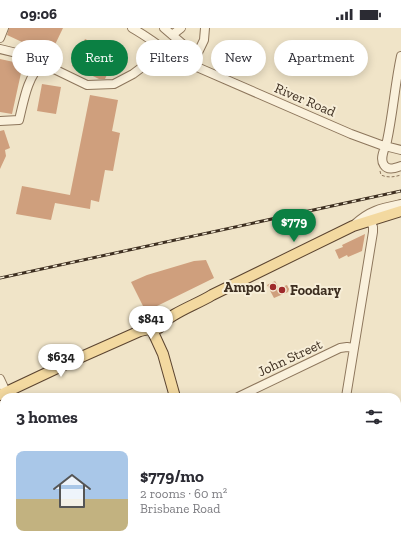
<!DOCTYPE html>
<html lang="en">
<head>
<meta charset="utf-8">
<style>
  :root { --surface:#fff; --page:#f7f7f7; --text:#2b2b33; --muted:#7c7c81; --accent:#0b8043 }
  body { margin:0; font-family:"Zilla Slab",serif; background:var(--page); color:var(--text); height:100vh; display:flex; flex-direction:column; font-size:15px; white-space:nowrap }
  * { box-sizing:border-box; margin:0 }
  p { font-size:13px; color:var(--muted) }
  .icon { flex:none; width:22px; height:22px; fill:none; stroke:currentColor; stroke-width:2; stroke-linecap:round; stroke-linejoin:round }
  .map { position:relative; flex:1; overflow:hidden }
  .side { position:absolute; left:0px; top:365px; width:401px; height:156px; display:flex; flex-direction:column; background:var(--surface); border-radius:12px 12px 0 0; box-shadow:0 2px 10px #0003 }
  .side>* { flex:none }
  .top-card { position:absolute; left:12px; top:12px; width:377px; height:36px; display:flex; gap:8px }
  .price { position:absolute; translate:-50% -34px; padding:0 9px; border-radius:14px; background:#fff; color:#222; font-size:13px; line-height:26px; filter:drop-shadow(0 1px 2px #0008) }
  .price::after { content:''; position:absolute; left:50%; top:24px; width:12px; height:9px; margin-left:-6px; background:inherit; clip-path:polygon(0 0,100% 0,50% 100%) }
  .price.on { background:var(--accent); color:#fff }
  ul { padding:0; list-style:none }
  li { display:flex; align-items:center; gap:12px; height:100px; padding:0 16px }
  li span { display:grid; place-items:center; flex:none; width:112px; height:80px; border-radius:8px; color:#555 }
  li>.icon { margin-inline-start:auto }
  span .icon { width:48px; height:48px; fill:#fffc; stroke-width:1 }
  li b { font-size:17px }
  h2 { display:flex; justify-content:space-between; align-items:center; height:48px; padding:0 16px; font-size:17px }
  .chip { padding:0 14px; border-radius:18px; background:var(--surface); box-shadow:0 2px 10px #0003; font-size:14px; line-height:36px }
  .chip.on { background:var(--accent); color:#fff }
  .status { display:flex; justify-content:space-between; align-items:center; height:28px; padding:0 20px; background:var(--surface); direction:ltr }
  .status svg { height:11px; fill:currentColor }
  .map>svg:first-child { display:block }
</style>
</head>
<body>
<div class="status"><b>09:06</b><svg viewBox="0 0 49 12"><path d="M0 12V9h3v3zM5 12V6h3v6zM10 12V3h3v9zM15 12V0h3v12zM26 1h20v11H26zM47 4h2v5h-2z"/></svg></div>
<div class="map">
<svg width="401" height="521" viewBox="0 0 401 521">
  <rect width="100%" height="100%" fill="#f0e4c8"/>
  <path fill="#cf9f7d" d="M9,0H63L50,27L7,7Z
    M85,11L117,26L105,51H99L72,38Z
    M0,31L23,36L12,86L0,84Z
    M42,56L61,59L56,86L37,83Z
    M90,67L118,72L112,103L120,105L113,143L105,142L99,174L91,172L90,181L55,175L51,192L16,186L22,158L70,167Z
    M4,102L10,120L5,122L6,128L0,141V103Z
    M365,206L362,223L348,229L347,227L339,231L335,222L343,219L342,217Z
    M206,232L214,250L157,278H143L131,254L147,247L194,233Z
    M275,253L279,260L287,257L289,261L288,264L274,270L267,257Z"/>
  <g fill="none" stroke-linecap="round" stroke-linejoin="round">
    <defs>
      <path id="minor" d="M132,0C150,10 165,23 183,33L351,106L381,117L401,122
        M164,0L185,18L199,22
        M172,7L181,0
        M0,10L4,0
        M0,21L25,27L87,57L114,56L133,46L153,31L171,27
        M401,28C395,56 393,85 387,113C385,121 379,130 384,137C388,143 395,140 401,138
        M192,37L204,12L205,0
        M0,93L19,92C24,72 27,50 42,35
        M355,196C370,182 382,180 401,176
        M0,351L6,364
        M238,369L340,320L347,319L354,320
        M346,369L373,204V199L370,192"/>
      <path id="major" d="M146,292V297L152,302L163,326L175,369
        M141,296L150,288L155,287C161,290 163,295 159,300
        M161,297C171,285 198,276 212,267L353,198L401,183
        M0,367L70,334L140,303L149,301
        M397,411L401,409
        M397,421L401,419
        M227,517L229,521"/>
      <path id="highway" d="M397,438L401,436
        M397,455L401,454
        M397,468L401,466
        M134,521L142,517
        M245,521L255,517
        M276,521L286,517"/>
    </defs>
    <use href="#minor" stroke="#8d765c" stroke-width="10"/>
    <use href="#major" stroke="#5b4430" stroke-width="12"/>
    <use href="#highway" stroke="#5b4430" stroke-width="14"/>
    <path stroke="#8d765c" stroke-width="1" stroke-dasharray="3 2" stroke-linecap="butt" d="M380,143L381,147C388,150 394,149 401,147
      M298,521L307,517"/>
    <use href="#minor" stroke="#faf1dc" stroke-width="8"/>
    <use href="#major" stroke="#f3d9a0" stroke-width="10"/>
    <use href="#highway" stroke="#e0a458" stroke-width="12"/>
    <defs>
      <path id="rail" d="M0,250L401,163"/>
    </defs>
    <use href="#rail" stroke="#3d2e20" stroke-width="3"/>
    <use href="#rail" stroke="#f7eed8" stroke-width="1.5" stroke-dasharray="4.5" stroke-linecap="butt"/>
    <defs>
      <path id="highway-bridge" d="M202,520L209,517"/>
    </defs>
    <use href="#highway-bridge" stroke="#5b4430" stroke-width="14" stroke-linecap="butt"/>
    <use href="#highway-bridge" stroke="#e0a458" stroke-width="12"/>
  </g>
  <g fill="#9e2a2b" stroke="#f7eed8" stroke-width="1.5">
    <circle cx="273" cy="259" r="4"/>
    <circle cx="282" cy="262" r="4"/>
  </g>
  <g text-anchor="middle" dominant-baseline="central" stroke-width="4" stroke-linejoin="round" paint-order="stroke">
    <g font-size="14" fill="#3d2e20" stroke="#f7eed8">
      <text transform="translate(305 72) rotate(23)">River Road</text>
      <text transform="translate(290 330) rotate(-25)">John Street</text>
    </g>
    <g font-size="14" font-weight="bold" fill="#3d2e20" stroke="#f7eed8" text-anchor="end">
      <text x="265" y="259">Ampol</text>
      <text x="290" y="262" text-anchor="start">Foodary</text>
    </g>
  </g>
</svg>
<b class="price on" style="left:294px;top:215px">$779</b>
<b class="price" style="left:151px;top:312px">$841</b>
<b class="price" style="left:61px;top:350px">$634</b>
<div class="top-card">
<a class="chip">Buy</a>
<a class="chip on">Rent</a>
<a class="chip">Filters</a>
<a class="chip">New</a>
<a class="chip">Apartment</a>
</div>
<section class="side">
<h2>3 homes<svg class="icon" aria-label="filters" viewBox="0 0 24 24"><path d="M4 7h16M4 17h16"/><circle cx="9" cy="7" r="2"/><circle cx="15" cy="17" r="2"/></svg></h2>
<ul>
<li><span style="background:linear-gradient(#a9c7e8 60%,#c2b280 0)"><svg class="icon" aria-label="home" viewBox="0 0 24 24"><path d="M3 11l9-7 9 7M6 9v11h12V9"/></svg></span><div><b>$779/mo</b><p>2 rooms · 60 m²</p><p>Brisbane Road</p></div></li>
</ul>
</section>
</div>
</body>
</html>
